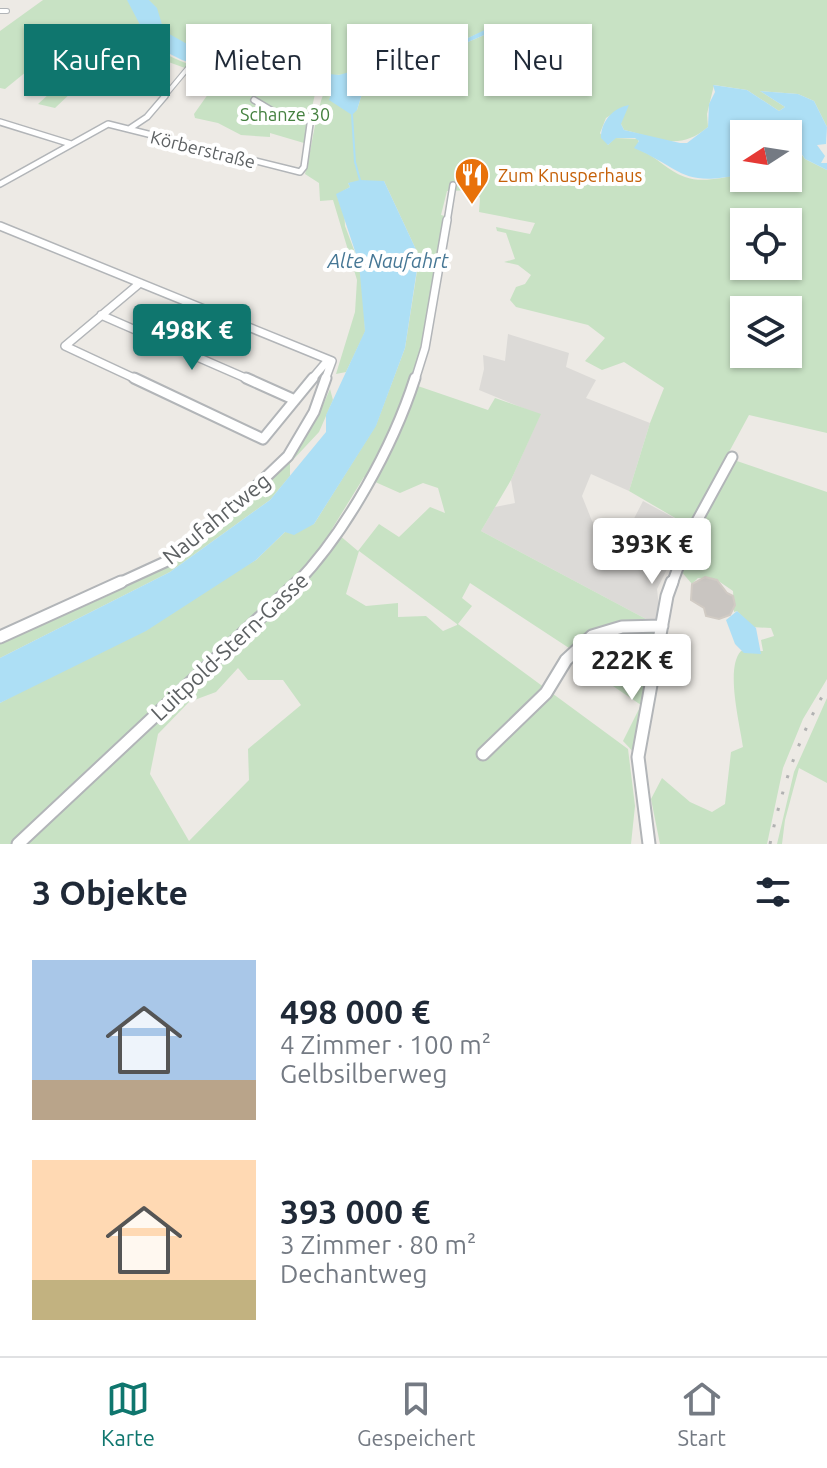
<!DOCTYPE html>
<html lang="de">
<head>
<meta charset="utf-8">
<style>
  :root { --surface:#fff; --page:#f6f6f7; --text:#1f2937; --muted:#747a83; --line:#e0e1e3; --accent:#0f766e }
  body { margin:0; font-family:Ubuntu,sans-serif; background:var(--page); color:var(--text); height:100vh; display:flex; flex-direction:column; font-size:30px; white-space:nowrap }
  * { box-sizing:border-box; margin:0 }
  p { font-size:26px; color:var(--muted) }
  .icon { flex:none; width:44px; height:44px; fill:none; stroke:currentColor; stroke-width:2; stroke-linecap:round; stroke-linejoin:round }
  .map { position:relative; height:844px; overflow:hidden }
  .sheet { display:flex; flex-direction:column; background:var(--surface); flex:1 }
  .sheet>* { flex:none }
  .banner { position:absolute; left:24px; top:24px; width:780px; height:72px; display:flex; gap:16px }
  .needle { width:52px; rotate:258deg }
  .buttons { position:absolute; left:730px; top:120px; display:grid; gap:16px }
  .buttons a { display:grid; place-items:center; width:72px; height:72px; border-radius:0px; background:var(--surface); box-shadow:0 2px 6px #0004; font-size:40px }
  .price { position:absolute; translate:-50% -68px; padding:0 18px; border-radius:8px; background:#fff; color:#222; font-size:26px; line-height:52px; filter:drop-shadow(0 2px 4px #0008) }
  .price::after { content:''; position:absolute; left:50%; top:48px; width:24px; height:18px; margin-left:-12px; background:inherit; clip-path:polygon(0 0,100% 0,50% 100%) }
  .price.selected { background:var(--accent); color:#fff }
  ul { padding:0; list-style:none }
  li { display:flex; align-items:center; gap:24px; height:200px; padding:0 32px }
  li span { display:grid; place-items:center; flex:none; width:224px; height:160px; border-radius:0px; color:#555 }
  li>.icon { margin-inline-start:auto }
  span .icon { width:96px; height:96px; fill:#fffc; stroke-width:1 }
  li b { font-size:34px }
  h2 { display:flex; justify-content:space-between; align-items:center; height:96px; padding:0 32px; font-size:34px }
  .pill { padding:0 28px; border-radius:0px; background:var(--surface); box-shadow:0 2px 6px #0004; font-size:28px; line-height:72px }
  .pill.selected { background:var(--accent); color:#fff }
  .menu { display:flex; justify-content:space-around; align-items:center; height:112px; border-top:2px solid var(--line); background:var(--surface); font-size:22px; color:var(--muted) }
  .menu a { display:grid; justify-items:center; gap:4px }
  .menu .selected { color:var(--accent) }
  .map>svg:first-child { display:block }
</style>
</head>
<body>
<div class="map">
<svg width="827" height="844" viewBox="0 0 827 844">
  <rect width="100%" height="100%" fill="#edeae5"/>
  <path fill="#dcdad7" d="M508,334L569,353L566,367L596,380L586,398L650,423L629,491L591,474L582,496L592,521L608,541L621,544L643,501L689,526L657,589L661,627L481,531L495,507L515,503L511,480L540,415L479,390L484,369L483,355L505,361Z"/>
  <path fill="#c8e2c4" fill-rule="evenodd" d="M43,0H827V127L814,101L798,94L760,91L785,107L779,111L747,90L714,85L707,114L708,127C678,152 659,138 624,130L621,124L622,108L606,118L600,133L608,145L615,138L638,139L640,150C657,157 668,171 685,177C701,183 721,178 737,175L736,162L744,158V178H788V134H751L747,130L755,127L784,131L805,159L827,170V433L749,415L689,526L629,491L650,423L664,388L624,362L602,370L585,361L605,338L588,325L516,307L510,300L516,287L525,284L531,275L518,265L504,262L515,259L506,233L497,231L496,227L530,234L535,223L479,212L480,198L475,190L447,191L441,215L445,216L438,258L419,256L384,181L348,183L350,187L343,191L345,226L359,263L364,302L365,332L346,372L336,374L355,312L357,280L333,200L320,201L319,183L305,174C312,147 315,116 324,92L357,110L365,84L361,79L386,71L399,72L505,26L493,27L468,38L461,36L462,32C420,35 387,66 347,74C322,79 232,62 206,54C193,50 179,42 168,34L151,45C194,75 258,82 309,85L317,89L304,87L294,91L315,94L304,143L270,133V137L241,135L218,123L195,118L194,114L218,80L152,56L155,53L138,48L141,45L129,38L55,108L38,104L110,38L109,32C94,29 89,25 75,32L5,89L0,88V31ZM744,222H788V266H744ZM744,310H788V354H744Z
    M431,270L437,273L412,384L488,410L495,398L541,414L511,480L481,531L661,627L638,757L623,741L641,705L573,659L569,648L470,583L462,598L472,606L458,624L628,749L635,806L631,844H0V703L256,560L285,532L314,524L376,425L405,348L417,271ZM364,477L400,493L423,483L438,488L445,513L430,507L399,537L379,524L358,551L332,529ZM359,551L457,624V625L443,631L426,616L398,617V603L366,606L346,594ZM238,668L248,680H283L301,705L248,749L249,780L189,841L150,774L158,734L189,702L216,692Z
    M330,389L333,400L319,432L290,463V476L270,500L170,572L0,658V643L105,597L168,564L287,460L323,405Z
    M734,460L827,492V679L803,719L783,768L767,844H660L651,799L662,778L690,802L712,812L725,804L731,752L743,747C740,724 725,668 741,651H763L761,640L774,636L771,628L752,627L737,611L734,612L733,591L717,580L698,578L692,584L680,570Z
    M827,698V783L799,768L785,820L782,844H777L794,772Z"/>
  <path fill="#addff5" d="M127,0H149L157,8L164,31L205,54L287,70L339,75L370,66L442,31L462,32L461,36L468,38L497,24L505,26L399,72L386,71L362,78L365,84L357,110L352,115L329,100L331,94L326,90L235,77L182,60L150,44Z
    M713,85L747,90L779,111L785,107L760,91L798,94L814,101L827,127L826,144L817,145L825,156L821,163H827V170L805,159L788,134L749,127L751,134H744V158L736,162L738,175C681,187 681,168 634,148L639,141L635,138H616L608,145L601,138C601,121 613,108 629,105L621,124L624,130L680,143H687L708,127L709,104L715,92Z
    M360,180L384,181L419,256L405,348L376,426L314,524L294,535L285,532L256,560L146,631L0,703V658L170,572L270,500L326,432V415L365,331L359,263L336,194L350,187L348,183Z
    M737,611L756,628L761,654L744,653L735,644L726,620Z"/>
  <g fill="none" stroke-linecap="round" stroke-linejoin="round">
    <path stroke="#addff5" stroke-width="2" d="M352,115L355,162L360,180"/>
  </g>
  <path fill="#c9c5c1" stroke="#d1cbc4" stroke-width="2" d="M705,577L717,580L727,593L733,596L735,605L730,615L719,619L706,616L704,608L691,600L692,584Z"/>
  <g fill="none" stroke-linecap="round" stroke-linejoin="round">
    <defs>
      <path id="street-far4" d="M0,11H7
        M163,98L188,68"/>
      <path id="street-far3" d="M0,122L71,144
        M129,129L147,117L165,96
        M0,184L108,124L300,172L304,167L311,117L274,112L254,100
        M447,222L453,185"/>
      <path id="street-far2" d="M0,226L332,361L325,380
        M101,315L250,380
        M138,380L65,346L140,283
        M311,380L328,360
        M415,380L425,348L447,220"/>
      <path id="street-far1" d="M134,378L263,439L313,378
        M246,378L295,400
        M117,584L165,562L224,517L288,456L314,412L326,378
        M296,584C346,532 393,447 415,378
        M672,584L691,532L732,457"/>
      <path id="street" d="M0,637L121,582
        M483,754L546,693L566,660L592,636L622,627L662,626
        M18,844L298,582
        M649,844L638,757L667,596L672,582"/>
    </defs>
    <use href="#street-far4" stroke="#b2b5b8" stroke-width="6"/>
    <use href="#street-far3" stroke="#b2b5b8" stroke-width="8"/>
    <use href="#street-far2" stroke="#b2b5b8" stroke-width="10"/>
    <use href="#street-far1" stroke="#b2b5b8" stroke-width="13"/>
    <use href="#street" stroke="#b2b5b8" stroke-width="15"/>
    <use href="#street-far4" stroke="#fff" stroke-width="4"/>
    <use href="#street-far3" stroke="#fff" stroke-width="5"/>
    <use href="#street-far2" stroke="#fff" stroke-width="7"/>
    <use href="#street-far1" stroke="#fff" stroke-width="9"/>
    <use href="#street" stroke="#fff" stroke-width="11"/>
    <path stroke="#b1b2b2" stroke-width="3" stroke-dasharray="3 14" stroke-linecap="butt" d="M770,844C782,788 798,737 827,688"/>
  </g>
  <defs>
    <symbol id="restaurant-pin" viewBox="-11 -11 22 30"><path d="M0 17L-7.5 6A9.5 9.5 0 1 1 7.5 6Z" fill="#e8710a" stroke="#fff"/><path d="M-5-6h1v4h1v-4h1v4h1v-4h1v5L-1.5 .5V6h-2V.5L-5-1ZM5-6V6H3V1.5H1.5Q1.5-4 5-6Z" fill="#fff"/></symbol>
  </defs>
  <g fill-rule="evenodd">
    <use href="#restaurant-pin" x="452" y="155" width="40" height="54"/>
  </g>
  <g text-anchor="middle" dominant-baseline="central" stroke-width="8" stroke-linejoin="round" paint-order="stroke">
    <g font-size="18" fill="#44803f" stroke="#fff">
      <text x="285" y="114">Schanze 30</text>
    </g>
    <g font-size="18" fill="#5d6163" stroke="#fff">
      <text transform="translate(203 149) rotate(14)">Körberstraße</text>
    </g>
    <g font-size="18" fill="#c56008" stroke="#fff" text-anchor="start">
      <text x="498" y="175">Zum Knusperhaus</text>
    </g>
    <g font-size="20" font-style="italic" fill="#467795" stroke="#fff">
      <text x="388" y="260">Alte Naufahrt</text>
    </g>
    <g font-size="22" fill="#5d6163" stroke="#fff">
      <text transform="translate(216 518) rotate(-39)">Naufahrtweg</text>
      <text transform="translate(229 646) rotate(-43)">Luitpold-Stern-Gasse</text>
    </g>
  </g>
</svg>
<div class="buttons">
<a><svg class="needle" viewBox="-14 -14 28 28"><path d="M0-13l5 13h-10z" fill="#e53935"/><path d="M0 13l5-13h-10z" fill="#747a83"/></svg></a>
<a><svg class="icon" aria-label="locate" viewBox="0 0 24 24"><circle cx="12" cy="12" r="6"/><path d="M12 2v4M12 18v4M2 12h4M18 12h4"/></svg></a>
<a><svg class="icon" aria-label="layers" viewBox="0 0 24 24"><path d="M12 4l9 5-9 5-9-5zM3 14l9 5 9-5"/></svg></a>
</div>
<b class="price selected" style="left:192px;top:372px">498K €</b>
<b class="price" style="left:652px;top:586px">393K €</b>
<b class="price" style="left:632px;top:702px">222K €</b>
<div class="banner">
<a class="pill selected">Kaufen</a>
<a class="pill">Mieten</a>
<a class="pill">Filter</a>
<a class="pill">Neu</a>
</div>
</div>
<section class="sheet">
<h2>3 Objekte<svg class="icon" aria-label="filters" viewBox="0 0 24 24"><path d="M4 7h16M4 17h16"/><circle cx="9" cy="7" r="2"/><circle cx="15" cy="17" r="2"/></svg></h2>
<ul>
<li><span style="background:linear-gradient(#a9c7e8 75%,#b9a48a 0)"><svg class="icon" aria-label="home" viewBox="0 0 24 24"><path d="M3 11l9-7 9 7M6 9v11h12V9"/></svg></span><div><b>498 000 €</b><p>4 Zimmer · 100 m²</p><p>Gelbsilberweg</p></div></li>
<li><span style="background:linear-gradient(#ffd9b3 75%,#c2b280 0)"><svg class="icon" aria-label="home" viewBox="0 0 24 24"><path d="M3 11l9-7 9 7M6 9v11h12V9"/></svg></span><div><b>393 000 €</b><p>3 Zimmer · 80 m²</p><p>Dechantweg</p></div></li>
</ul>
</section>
<nav class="menu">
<a class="selected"><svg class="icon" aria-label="map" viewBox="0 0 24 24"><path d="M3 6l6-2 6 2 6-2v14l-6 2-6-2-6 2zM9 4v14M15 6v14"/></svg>Karte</a>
<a><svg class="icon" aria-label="saved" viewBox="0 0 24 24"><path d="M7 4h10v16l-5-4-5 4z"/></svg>Gespeichert</a>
<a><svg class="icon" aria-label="home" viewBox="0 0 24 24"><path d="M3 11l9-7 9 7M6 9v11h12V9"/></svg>Start</a>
</nav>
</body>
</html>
